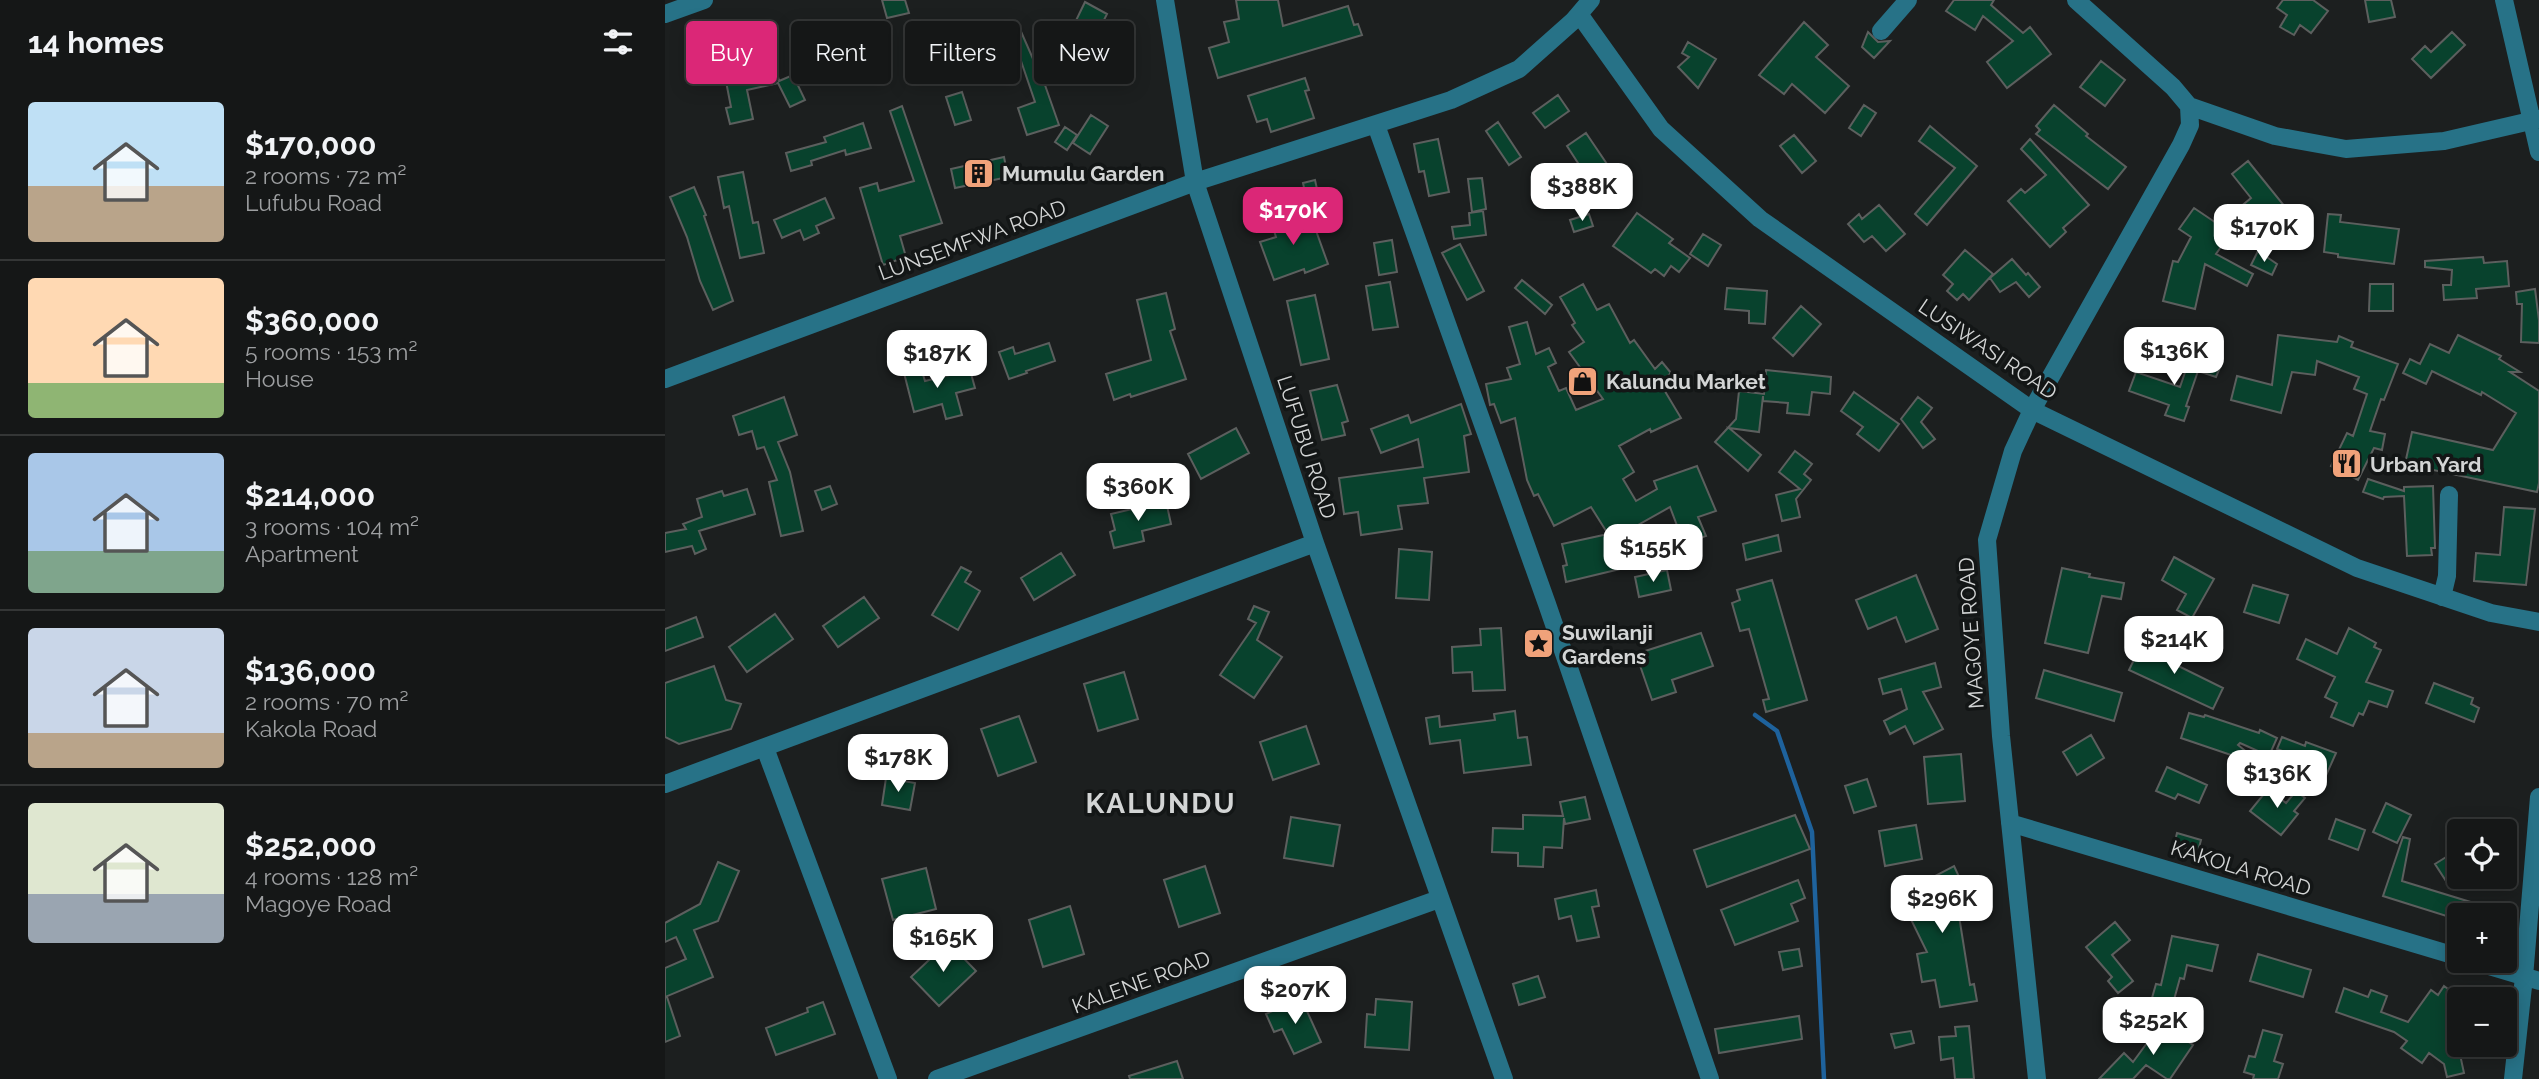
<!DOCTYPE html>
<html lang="en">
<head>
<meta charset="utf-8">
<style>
  :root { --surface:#151717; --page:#222424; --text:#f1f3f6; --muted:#9d9fa1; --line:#343636; --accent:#db2777 }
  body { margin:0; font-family:Raleway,sans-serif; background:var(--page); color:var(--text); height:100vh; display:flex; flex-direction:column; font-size:26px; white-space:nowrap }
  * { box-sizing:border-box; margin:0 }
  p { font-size:23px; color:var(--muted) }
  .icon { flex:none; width:38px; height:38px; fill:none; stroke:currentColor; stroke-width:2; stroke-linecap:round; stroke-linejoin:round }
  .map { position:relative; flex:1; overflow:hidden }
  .drawer { display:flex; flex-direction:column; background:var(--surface); width:665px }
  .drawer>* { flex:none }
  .hud { position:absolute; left:21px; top:21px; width:665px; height:63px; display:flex; gap:14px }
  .buttons { position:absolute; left:1782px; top:819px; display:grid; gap:14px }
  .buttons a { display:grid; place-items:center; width:70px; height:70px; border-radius:7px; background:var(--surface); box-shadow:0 4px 18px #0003,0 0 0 2px var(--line); font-size:35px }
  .price { position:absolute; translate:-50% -60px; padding:0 16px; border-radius:14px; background:#fff; color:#222; font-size:23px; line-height:46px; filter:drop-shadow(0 2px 4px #0008) }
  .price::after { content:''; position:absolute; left:50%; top:42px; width:21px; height:16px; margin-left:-10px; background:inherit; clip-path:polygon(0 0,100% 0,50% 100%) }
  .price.on { background:var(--accent); color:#fff }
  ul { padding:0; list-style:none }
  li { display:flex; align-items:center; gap:21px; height:175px; padding:0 28px }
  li+li { border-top:2px solid var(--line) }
  li span { display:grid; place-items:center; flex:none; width:196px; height:140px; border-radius:7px; color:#555 }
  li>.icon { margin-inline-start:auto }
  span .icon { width:84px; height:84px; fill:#fffc; stroke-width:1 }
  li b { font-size:30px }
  h2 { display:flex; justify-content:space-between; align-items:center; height:84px; padding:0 28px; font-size:30px }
  .tag { padding:0 24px; border-radius:7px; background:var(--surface); box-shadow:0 4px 18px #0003,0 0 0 2px var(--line); font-size:24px; line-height:63px }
  .tag.on { background:var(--accent); color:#fff }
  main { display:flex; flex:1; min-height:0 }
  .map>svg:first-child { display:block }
</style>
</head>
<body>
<main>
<section class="drawer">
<h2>14 homes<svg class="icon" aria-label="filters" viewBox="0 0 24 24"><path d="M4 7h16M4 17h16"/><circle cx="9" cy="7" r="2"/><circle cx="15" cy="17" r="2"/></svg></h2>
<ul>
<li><span style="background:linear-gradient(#bfe0f5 60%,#b9a48a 0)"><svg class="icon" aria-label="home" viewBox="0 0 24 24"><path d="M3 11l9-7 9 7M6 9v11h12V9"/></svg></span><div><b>$170,000</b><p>2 rooms · 72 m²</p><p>Lufubu Road</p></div></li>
<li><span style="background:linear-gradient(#ffd9b3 75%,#8fb573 0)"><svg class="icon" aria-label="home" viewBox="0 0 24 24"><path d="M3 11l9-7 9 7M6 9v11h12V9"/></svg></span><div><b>$360,000</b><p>5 rooms · 153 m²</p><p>House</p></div></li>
<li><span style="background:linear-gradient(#a9c7e8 70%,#7fa58c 0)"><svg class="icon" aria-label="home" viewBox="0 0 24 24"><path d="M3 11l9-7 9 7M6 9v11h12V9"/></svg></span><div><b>$214,000</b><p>3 rooms · 104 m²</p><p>Apartment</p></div></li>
<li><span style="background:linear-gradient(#c9d6e8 75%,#b9a48a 0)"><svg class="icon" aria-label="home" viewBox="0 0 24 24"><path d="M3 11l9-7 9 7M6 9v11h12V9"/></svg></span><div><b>$136,000</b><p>2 rooms · 70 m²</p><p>Kakola Road</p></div></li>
<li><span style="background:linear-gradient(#dfe7d0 65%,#9aa5b1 0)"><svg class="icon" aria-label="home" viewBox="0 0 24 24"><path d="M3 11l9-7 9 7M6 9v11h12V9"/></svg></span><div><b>$252,000</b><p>4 rooms · 128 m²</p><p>Magoye Road</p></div></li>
</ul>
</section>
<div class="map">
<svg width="1874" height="1079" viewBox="0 0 1874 1079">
  <rect width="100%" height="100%" fill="#1c1f1f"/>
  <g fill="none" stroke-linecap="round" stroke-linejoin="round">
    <path stroke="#1e629c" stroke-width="4.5" d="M1090,715L1112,731L1147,832L1159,1079"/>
  </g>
  <path fill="#08422d" stroke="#5c5f5e" stroke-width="2" d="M217,0H240L244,13L222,18Z
    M571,0H613L618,26L683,6L689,25L693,24L697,35L553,78L544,48L564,42L559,22L574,19Z
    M1289,0H1329L1326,5L1358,33L1365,27L1386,54L1342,88L1322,62L1348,41L1318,16L1310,30L1281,11Z
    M1618,0H1648L1663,11L1646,33L1635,25L1629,35L1615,27L1622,15L1612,8Z
    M1700,0H1726L1730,17L1704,22Z
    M420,2L442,14L425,48L403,37Z
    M1139,22L1163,45L1151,57L1184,86L1160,113L1127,84L1119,94L1094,75Z
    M153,23L155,30L174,25L181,51L140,62L131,29Z
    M354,27L372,68H374L394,125L362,135L353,108L370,102L355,58L347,61L336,35Z
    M1203,32L1213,42L1225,41L1209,58L1197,47Z
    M1787,32L1800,45L1766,78L1747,59L1760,46L1766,52Z
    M1023,42L1051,59L1033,88L1013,67L1024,57L1017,53Z
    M88,55L89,60L108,56L114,81L128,75L140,100L125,107L113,83L82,90L88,119L65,124L61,108L66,107L57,61Z
    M1436,61L1460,80L1440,106L1415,87Z
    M640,78L644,90L640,91L649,118L606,132L602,119L592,122L583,96Z
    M297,92L306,120L290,125L281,97Z
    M893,95L904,111L880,128L868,113Z
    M1199,105L1211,113L1196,136L1184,128Z
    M1389,105L1423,134L1421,136L1461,167L1443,189L1371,134L1375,130L1371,126Z
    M237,106L277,223L235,236L241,257L218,265L195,188L212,183L214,191L249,181L225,111Z
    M426,115L443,126L425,154L408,143Z
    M833,122L856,157L844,165L821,131Z
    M198,123L206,148L181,155L180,150L146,161L147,165L126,171L121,153L161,142L159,137Z
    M1265,126L1312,166L1262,225L1250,214L1290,168L1254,141Z
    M400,127L412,135L402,150L390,142Z
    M921,133L946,170L926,183L902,146Z
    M1129,135L1151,161L1137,173L1115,146Z
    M773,139L784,192L764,196L759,171L754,172L749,144Z
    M1365,139L1424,205L1398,228L1401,232L1385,247L1343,201L1356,189L1360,193L1381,175L1356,149Z
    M339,157L343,177L290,188L286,169Z
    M1583,161L1629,218L1599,242L1573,209L1586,198L1567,174Z
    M78,172L88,223L93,222L99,253L75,258L64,206L59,208L53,177Z
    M817,178L821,209L807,212L803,179Z
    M650,180L656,207L644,210L638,183Z
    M29,187L41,215L39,216L68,301L48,310L35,281L22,237L5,197Z
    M160,198L169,218L151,226L154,233L139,240L135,230L117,238L109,220Z
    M1214,205L1240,234L1221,251L1207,236L1199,242L1183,224L1194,214L1197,219Z
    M1529,208L1566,233L1551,254L1588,274L1582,286L1540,264L1530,309L1498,301L1508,261L1513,262L1526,237L1514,229Z
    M818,211L821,235L789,239L787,227L805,225L804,213Z
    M617,213L621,223L645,214L663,264L640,273L639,269L609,280L595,242L611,237L605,218Z
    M972,213L1008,239L1004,243L1025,258L1014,272L1006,266L999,276L990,269L986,273L948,246Z
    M924,214L928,226L909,232L905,220Z
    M1663,214L1676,215L1675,222L1734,229L1729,264L1673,257V254L1659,252Z
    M1038,234L1056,245L1043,266L1025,254Z
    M727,240L732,272L714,275L709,243Z
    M795,244L819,291L802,300L777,253Z
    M1300,250L1328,274L1304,300L1298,294L1292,300L1282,291L1288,284L1278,275Z
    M1593,251L1612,264L1607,275L1586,265Z
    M1818,257L1819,263L1842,261L1844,286L1811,289L1812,298L1779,300L1778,285H1786L1787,270L1760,267V261Z
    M1347,259L1361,275L1363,273L1375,287L1364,297L1351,282L1335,292L1325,278Z
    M857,280L887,305L880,314L850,288Z
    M725,282L733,327L708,330L701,286Z
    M918,284L932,310L944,304L965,343L969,340L990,369L997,362L1006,373L995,383L1016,418L986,432L985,429L954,446L969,472L958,479L971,501L992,489L989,481L1032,466L1051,511L1033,517L1041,536L1019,544L1005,507L966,529L976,564L901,582L898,566L902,565L897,544L943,534L926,507L889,526L873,494L869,496L862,480L850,418L836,423L829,404L825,405L821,384L846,379L842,368L855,364L844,327L862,322L871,354L884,348L891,363L883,367L894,391L901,388L911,410L938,399L904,352L919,342L907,325L910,323L895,297Z
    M1705,284H1728V311H1704Z
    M1062,288L1102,291L1100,324L1084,323V311L1060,309Z
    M1870,289L1874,320V343L1856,342L1857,304H1852L1851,292Z
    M501,293L510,329L505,331L521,379L466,397L465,394L449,400L441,374L486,360L472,300Z
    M650,295L664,359L636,365L622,301Z
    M1136,306L1156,324L1128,356L1108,338Z
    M1613,335L1672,342L1674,336L1688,342L1686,347L1733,364L1719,400L1716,399L1705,431L1720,434L1717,450L1709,448L1693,480L1666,466L1682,433L1688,436L1702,394L1689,389L1694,377L1652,361L1650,375L1627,372L1616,413L1566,400L1572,376L1607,385Z
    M1793,335L1836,356L1834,359L1855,372H1845L1874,391V483L1872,492L1740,464L1747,432L1828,450L1851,413L1817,392L1816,395L1767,371L1761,384L1738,373L1745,359L1755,364L1765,344L1784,353Z
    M384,343L390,361L361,371L362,373L344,379L334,352L348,347L350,354Z
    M1526,355L1556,365L1551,377L1533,371L1521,406L1524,407L1519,421L1500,415L1504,405L1464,391L1471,372L1515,387Z
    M255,365L260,381L305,370L310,388L291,393L297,415L281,419L277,404L249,412L238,369Z
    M1101,370L1166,377L1165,394L1147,392L1144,415L1122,413L1123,403L1098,401V396L1094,432L1064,428L1096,455L1083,471L1050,442L1071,419L1074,391L1099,394Z
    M672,385L683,421L677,423L680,435L657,440L645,391Z
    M1189,392L1234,424L1214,451L1192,434L1198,427L1176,411Z
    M119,397L132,435L113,442L125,472L138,531L116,536L104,482L112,480L99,447L92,449L87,431L74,435L68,416Z
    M1253,397L1267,408L1256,422L1270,439L1258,448L1236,419Z
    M796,404L806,434L799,436L804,472L759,478L763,503L733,506L737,529L696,535L693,512L679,514L674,478L758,467L753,439L716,453L706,429L743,415L746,423Z
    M571,428L584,453L536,479L523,454Z
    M1130,451L1147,464L1139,474L1146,480L1131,499L1135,517L1117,521L1111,495L1135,489L1114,472Z
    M1703,479L1739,491V487L1768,486L1770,548H1766L1767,555L1742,556L1739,496L1719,497L1718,499L1698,492Z
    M165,486L172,504L157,510L150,491Z
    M82,489L90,514L34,531L41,549L30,554L27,546L0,552V533L21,529L18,524L37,517L32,499L57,491L59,496Z
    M501,501L506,524L477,531L479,541L449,548L445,532L450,530L446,514Z
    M1839,507L1870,509L1861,585L1809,581L1811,553L1835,555Z
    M1113,535L1116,551L1081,560L1078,544Z
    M734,549L767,552L764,600L731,598Z
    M396,553L410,575L369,600L356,578Z
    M1509,557L1549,579L1527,618L1512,610L1521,594L1497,580Z
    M296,567L306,572L300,582L315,591L293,630L267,615Z
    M1397,568L1425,574L1424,577L1459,583L1456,599L1437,596L1423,653L1380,643Z
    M1002,570L1006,590L974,597L970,577Z
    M1251,575L1273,629L1241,642L1231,617L1203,629L1191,600Z
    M1107,580L1142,700L1101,712L1098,700L1104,699L1084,629L1075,631L1067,603L1075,600L1072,590Z
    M1588,585L1623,595L1614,623L1579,612Z
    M199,597L214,618L173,647L158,626Z
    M589,606L604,612L592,640L617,657L589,698L555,675L591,623L583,619Z
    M110,614L128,639L82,672L64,647Z
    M31,617L38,637L0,651V629Z
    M836,628L840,690L808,691L807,672L788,673L787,647L816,645L815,629Z
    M1684,628L1711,643L1709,647L1716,650L1701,682L1728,691L1722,707L1704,701L1698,715L1694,713L1688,726L1666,717L1672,703L1660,697L1670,677L1632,659L1641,639L1672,654Z
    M1036,633L1048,666L1007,680L1011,692L987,700L971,654Z
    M1479,639L1493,646L1489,654L1558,688L1548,709L1464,670Z
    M1270,663L1276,687L1258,692L1278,729L1249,744L1240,726L1225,734L1219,721L1242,709L1236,689L1218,694L1214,679Z
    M49,666L61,700L76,704L66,729L14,744L0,737V683Z
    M1379,670L1457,693L1449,721L1371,698Z
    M459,672L473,719L433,731L419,684Z
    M1769,683L1808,698L1806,704L1814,708L1809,722L1761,703Z
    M850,711L853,738L862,737L866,765L799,773L795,740L765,744L761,718L774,716L775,727L830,720L829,714Z
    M1524,713L1539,717L1540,715L1594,733L1595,730L1612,738L1604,756L1575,743L1573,745L1599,766L1595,776L1577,768L1581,760L1516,738Z
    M354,716L371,762L333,776L316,729Z
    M641,726L654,764L608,780L595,742Z
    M1426,735L1439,758L1412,775L1398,752Z
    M1617,737L1640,746L1641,742L1671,753L1659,780L1645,774L1650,763L1612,749Z
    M1296,754L1300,801L1263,804L1259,757Z
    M1502,767L1542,785L1534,803L1513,794L1510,799L1491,791Z
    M221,778L250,783L245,810L217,805Z
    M1202,779L1211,806L1189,813L1180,786Z
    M1603,789L1621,803L1631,791L1640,798L1629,811L1633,814L1616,835L1585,811Z
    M920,797L925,819L900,824L899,818L897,848L879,847L878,867L853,866V853L827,852L828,828L858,829V815L898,816L895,802Z
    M1721,803L1746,815L1732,843L1708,832Z
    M1130,815L1145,849L1042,887L1029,850Z
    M626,817L675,825L668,866L619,858Z
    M1671,819L1700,830L1693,850L1664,839Z
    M1251,825L1257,859L1220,866L1214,831Z
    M1512,833L1536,840L1533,851L1509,845Z
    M1738,837L1745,839L1737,881L1812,904L1808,915H1794V920L1718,896Z
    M1794,849V877L1783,884L1770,864Z
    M53,862L74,871L53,921L29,930L48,977L0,997V968L21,959L11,937L0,942V923L35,904Z
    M540,866L555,913L514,927L499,880Z
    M1289,866L1309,909L1294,916L1305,985L1309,984L1312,1001L1275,1007L1270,980L1257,982L1252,954L1262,952L1234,895Z
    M261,868L271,909L228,920L217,879Z
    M1133,880L1140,898L1126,904L1133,921L1070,945L1056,910Z
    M931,890L934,906L927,907L934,937L912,941L906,916L894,919L890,899Z
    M405,906L419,954L378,967L364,920Z
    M1450,922L1465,940L1447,955L1468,981L1453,993L1443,981L1447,977L1421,947Z
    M1507,936L1553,945L1547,971L1522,965L1519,979L1515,978L1504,1018L1483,1012L1491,984L1496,985Z
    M283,942L311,971L274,1006L246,977Z
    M1134,949L1137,966L1118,970L1114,952Z
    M1593,954L1646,970L1638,997L1585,981Z
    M873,976L880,997L854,1005L848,984Z
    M1779,986L1794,997V1050L1799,1073L1782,1077L1779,1064L1764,1053L1757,1063L1736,1048L1742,1041L1729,1032L1671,1012L1679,988L1703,997L1706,990L1722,996L1716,1012L1743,1022L1766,990L1773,995Z
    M0,997H2L15,1036L0,1042Z
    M636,998L656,1042L629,1054L617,1029L609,1032L601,1014Z
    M711,999L747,1002L744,1050L700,1047L702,1014L710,1015Z
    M158,1002L170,1034L111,1055L101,1028L143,1012L142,1008Z
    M1134,1016L1137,1039L1054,1053L1050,1029Z
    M1496,1024L1528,1045L1505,1079H1502L1481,1065L1468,1079H1434L1459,1053L1468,1062Z
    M1304,1026L1309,1079H1290L1288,1058L1276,1060L1274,1037L1291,1036L1290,1027Z
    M1598,1030L1617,1035L1609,1061L1618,1064L1613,1079H1588L1589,1075L1579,1072L1584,1056L1590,1057Z
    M1246,1031L1249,1043L1230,1048L1226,1034Z
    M512,1061L518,1079H465L464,1076Z"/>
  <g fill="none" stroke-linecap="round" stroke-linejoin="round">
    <path stroke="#277287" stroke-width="18" d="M500,0L530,182L650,543L839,1079
      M1411,0L1508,87L1524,106
      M1839,0L1874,152
      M0,14L39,0
      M914,14L996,129L1095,219L1367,410L1692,568L1826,613L1874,622
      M1216,31L1243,0
      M1524,106L1610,136L1681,149L1779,141L1874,119
      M711,125L882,604L1045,1079
      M0,379L530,182L786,100L854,69L908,21L926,0
      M1777,597L1782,576L1784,495
      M100,748L223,1079
      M0,784L650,543
      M1345,823L1794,957
      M1807,961L1874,981
      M272,1079L774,899
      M1372,1079L1336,736L1322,540L1348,451L1367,410L1516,145L1525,125L1524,106
      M1848,1079L1859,977L1874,797"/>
  </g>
  <defs>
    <symbol id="building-square" viewBox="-11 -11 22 22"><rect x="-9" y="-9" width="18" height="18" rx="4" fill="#f0a27a" stroke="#131616"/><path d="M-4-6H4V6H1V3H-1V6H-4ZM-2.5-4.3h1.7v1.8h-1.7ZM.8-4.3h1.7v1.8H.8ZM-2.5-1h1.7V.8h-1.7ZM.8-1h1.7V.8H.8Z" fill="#111"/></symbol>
    <symbol id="shop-square" viewBox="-11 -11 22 22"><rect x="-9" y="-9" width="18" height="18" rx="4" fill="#f0a27a" stroke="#131616"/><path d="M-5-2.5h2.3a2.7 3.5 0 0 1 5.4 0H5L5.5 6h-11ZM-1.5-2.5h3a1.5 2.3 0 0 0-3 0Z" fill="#111"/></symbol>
    <symbol id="restaurant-square" viewBox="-11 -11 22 22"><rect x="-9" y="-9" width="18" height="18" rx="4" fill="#f0a27a" stroke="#131616"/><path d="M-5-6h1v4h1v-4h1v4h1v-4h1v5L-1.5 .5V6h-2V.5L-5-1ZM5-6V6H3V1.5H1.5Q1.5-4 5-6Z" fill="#111"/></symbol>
    <symbol id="sight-square" viewBox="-11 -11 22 22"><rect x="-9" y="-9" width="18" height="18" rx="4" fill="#f0a27a" stroke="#131616"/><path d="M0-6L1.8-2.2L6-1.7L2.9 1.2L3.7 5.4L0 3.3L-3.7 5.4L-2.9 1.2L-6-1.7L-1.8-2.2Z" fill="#111"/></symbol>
  </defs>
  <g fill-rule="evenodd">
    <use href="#building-square" x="296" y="156" width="35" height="35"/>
    <use href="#shop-square" x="900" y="364" width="35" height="35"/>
    <use href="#restaurant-square" x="1664" y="446" width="35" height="35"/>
    <use href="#sight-square" x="856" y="626" width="35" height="35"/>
  </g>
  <g text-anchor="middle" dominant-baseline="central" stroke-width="7" stroke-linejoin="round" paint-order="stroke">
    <g font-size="21" font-weight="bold" fill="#d3d5d5" stroke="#131616" text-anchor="start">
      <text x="337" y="173">Mumulu Garden</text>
      <text x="941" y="381">Kalundu Market</text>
      <text x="1705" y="464">Urban Yard</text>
      <text x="897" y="632">Suwilanji<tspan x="897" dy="24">Gardens</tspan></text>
    </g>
    <g font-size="21" fill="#d3d5d5" stroke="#131616">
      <text transform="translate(307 240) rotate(-20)">LUNSEMFWA ROAD</text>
      <text transform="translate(1323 349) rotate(34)">LUSIWASI ROAD</text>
      <text transform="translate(642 447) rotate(72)">LUFUBU ROAD</text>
      <text transform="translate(1306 633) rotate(-94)">MAGOYE ROAD</text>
      <text transform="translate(1576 868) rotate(17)">KAKOLA ROAD</text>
      <text transform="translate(476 982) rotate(-20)">KALENE ROAD</text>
    </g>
    <g font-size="28" font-weight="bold" letter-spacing="2" fill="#d3d5d5" stroke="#131616">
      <text x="496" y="803">KALUNDU</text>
    </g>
  </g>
</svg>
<div class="buttons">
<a><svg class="icon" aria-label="locate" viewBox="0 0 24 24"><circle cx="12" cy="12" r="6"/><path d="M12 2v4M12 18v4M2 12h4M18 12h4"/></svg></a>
<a>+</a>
<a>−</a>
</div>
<b class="price" style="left:917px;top:223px">$388K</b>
<b class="price on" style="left:628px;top:247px">$170K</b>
<b class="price" style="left:1599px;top:264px">$170K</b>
<b class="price" style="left:1509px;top:387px">$136K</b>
<b class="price" style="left:272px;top:390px">$187K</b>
<b class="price" style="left:473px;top:523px">$360K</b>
<b class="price" style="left:988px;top:584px">$155K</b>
<b class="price" style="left:1509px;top:676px">$214K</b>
<b class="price" style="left:233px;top:794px">$178K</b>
<b class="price" style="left:1612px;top:810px">$136K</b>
<b class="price" style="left:1277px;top:935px">$296K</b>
<b class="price" style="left:278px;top:974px">$165K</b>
<b class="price" style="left:630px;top:1026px">$207K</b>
<b class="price" style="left:1488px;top:1057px">$252K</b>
<div class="hud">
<a class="tag on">Buy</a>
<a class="tag">Rent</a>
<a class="tag">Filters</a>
<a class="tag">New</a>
</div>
</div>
</main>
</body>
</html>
